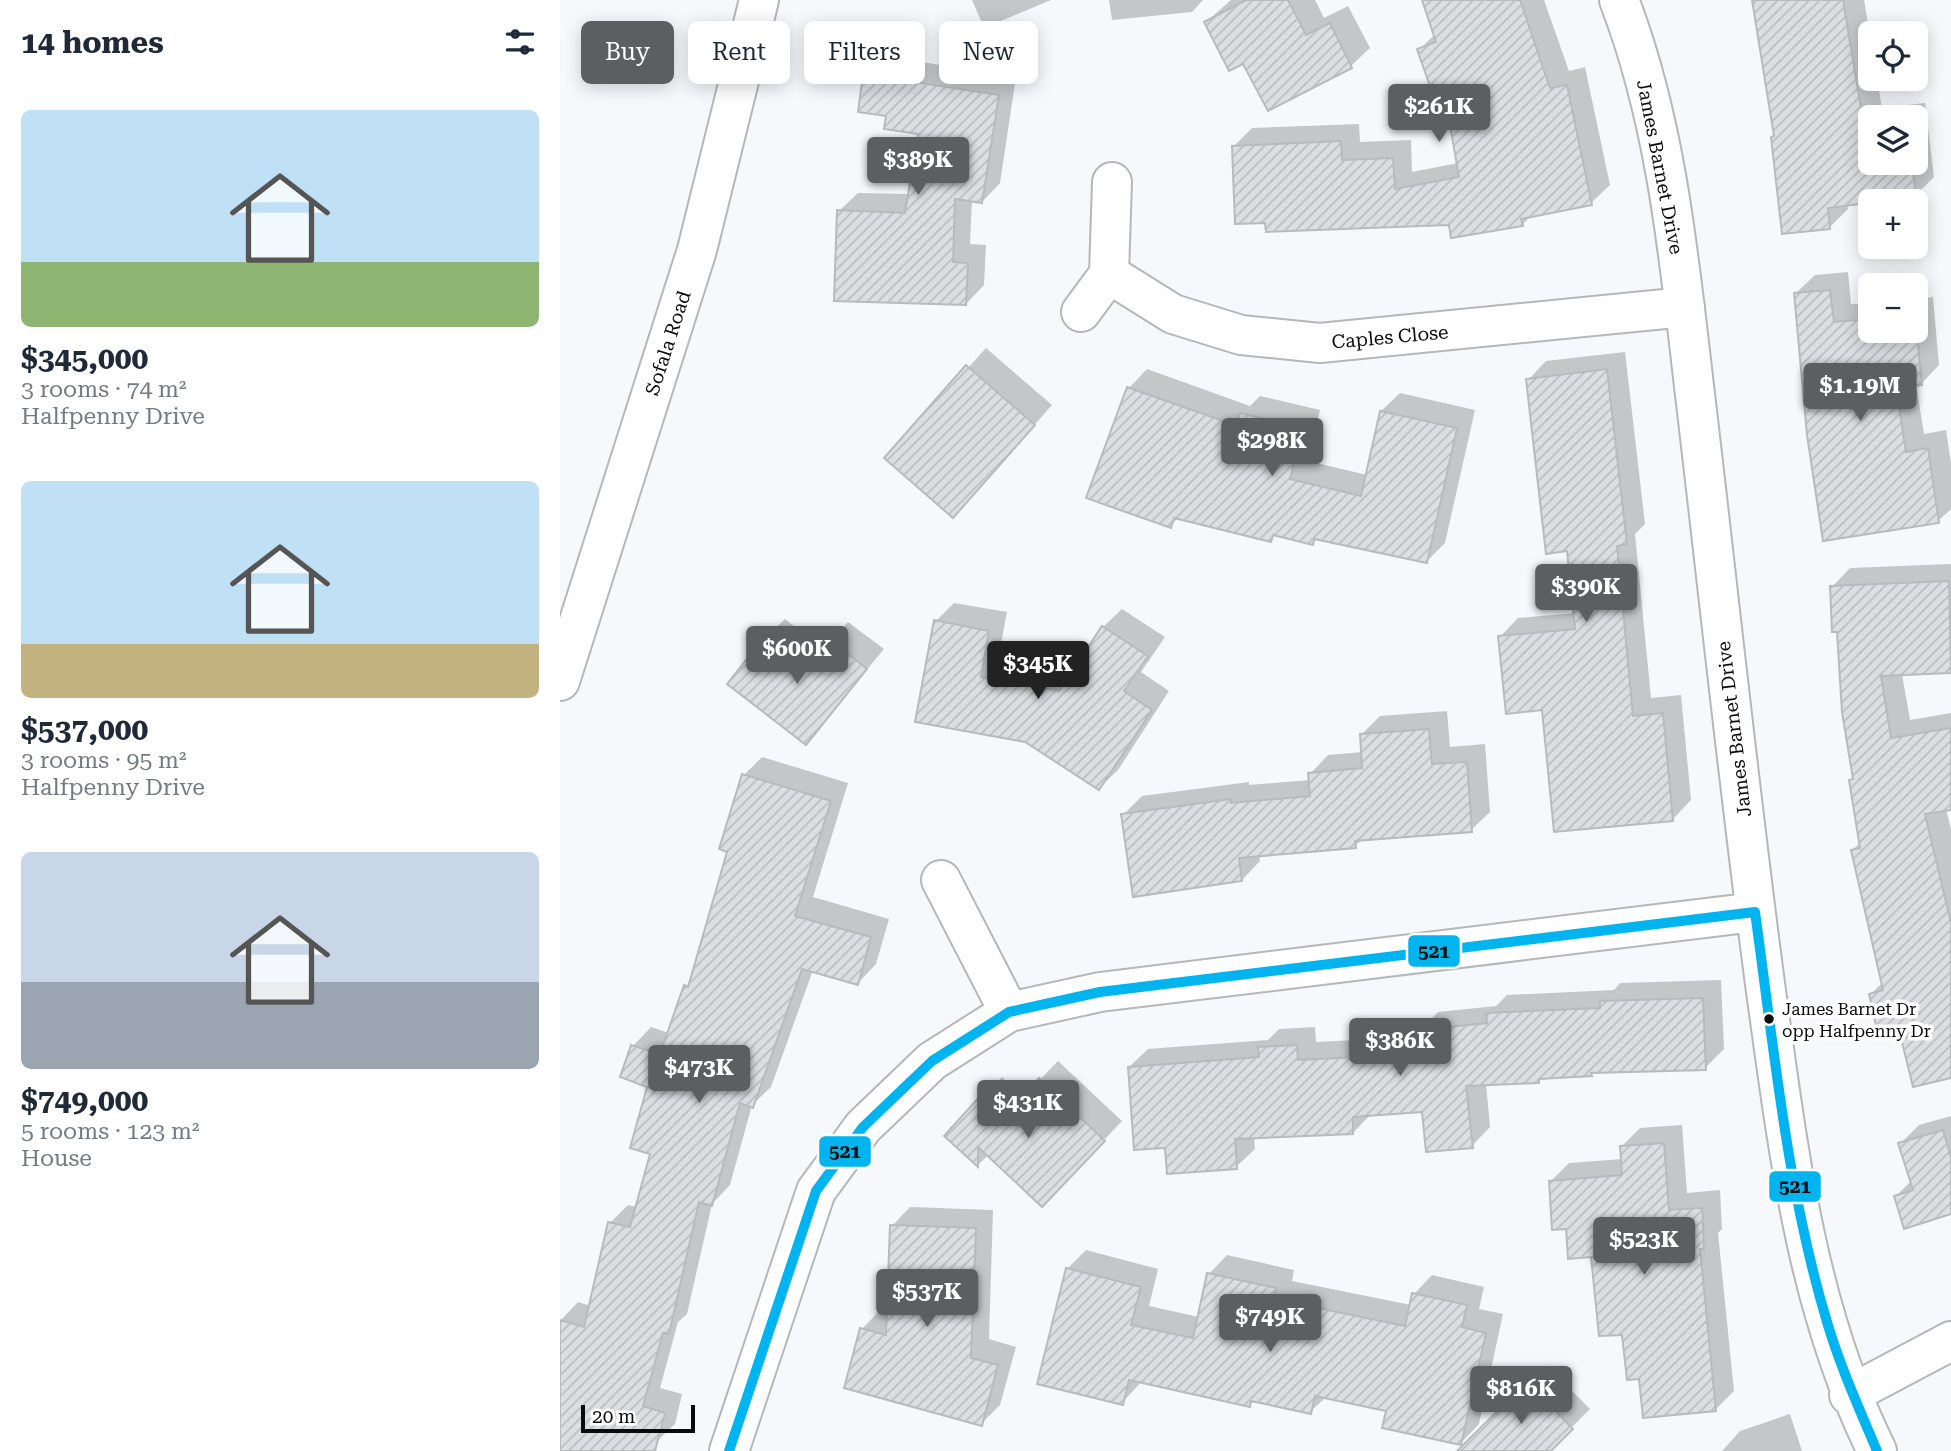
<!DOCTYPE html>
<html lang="en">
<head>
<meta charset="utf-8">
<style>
  :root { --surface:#fff; --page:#f2f2f3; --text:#1f2937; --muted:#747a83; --accent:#5d5e60 }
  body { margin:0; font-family:"Roboto Serif",serif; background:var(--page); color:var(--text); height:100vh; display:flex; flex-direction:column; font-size:26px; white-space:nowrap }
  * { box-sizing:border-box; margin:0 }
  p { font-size:23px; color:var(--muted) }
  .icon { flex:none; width:38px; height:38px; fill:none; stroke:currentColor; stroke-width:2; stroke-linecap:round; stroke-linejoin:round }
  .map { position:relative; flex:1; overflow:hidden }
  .panel { display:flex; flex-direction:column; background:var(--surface); width:560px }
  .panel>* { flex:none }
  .guide { position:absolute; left:21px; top:21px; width:665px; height:63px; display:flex; gap:14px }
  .buttons { position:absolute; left:1298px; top:21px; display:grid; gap:14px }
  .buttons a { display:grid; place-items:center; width:70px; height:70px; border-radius:10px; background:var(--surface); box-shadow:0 4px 18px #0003; font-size:35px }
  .scale { position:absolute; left:21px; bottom:18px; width:114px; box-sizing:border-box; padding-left:7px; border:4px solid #0b0b0d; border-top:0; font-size:19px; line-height:24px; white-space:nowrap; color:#0b0b0d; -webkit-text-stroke:5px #fff; paint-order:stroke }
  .price { position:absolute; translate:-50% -60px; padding:0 16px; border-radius:7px; background:var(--accent); color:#fff; font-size:23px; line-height:46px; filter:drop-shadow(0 2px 4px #0008) }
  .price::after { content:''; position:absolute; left:50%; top:42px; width:21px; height:16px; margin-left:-10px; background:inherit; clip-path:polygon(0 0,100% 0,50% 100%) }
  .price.current { background:#222; color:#fff }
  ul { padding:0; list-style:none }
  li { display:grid; align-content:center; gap:14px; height:371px; padding:0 21px }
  li span { display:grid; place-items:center; height:217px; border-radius:10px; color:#555 }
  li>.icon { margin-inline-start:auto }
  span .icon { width:126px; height:126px; fill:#fffc; stroke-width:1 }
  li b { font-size:30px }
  h2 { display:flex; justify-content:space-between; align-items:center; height:84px; padding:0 21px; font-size:30px }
  .pill { padding:0 24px; border-radius:10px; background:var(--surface); box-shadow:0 4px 18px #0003; font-size:24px; line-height:63px }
  .pill.current { background:var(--accent); color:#fff }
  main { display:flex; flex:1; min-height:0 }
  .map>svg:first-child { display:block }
</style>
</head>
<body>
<main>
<section class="panel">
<h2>14 homes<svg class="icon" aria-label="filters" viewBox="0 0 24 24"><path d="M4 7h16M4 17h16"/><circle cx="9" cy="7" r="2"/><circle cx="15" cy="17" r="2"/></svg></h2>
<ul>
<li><span style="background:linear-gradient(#bfe0f5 70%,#8fb573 0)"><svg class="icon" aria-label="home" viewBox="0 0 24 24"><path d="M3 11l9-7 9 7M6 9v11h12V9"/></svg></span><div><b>$345,000</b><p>3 rooms · 74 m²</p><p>Halfpenny Drive</p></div></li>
<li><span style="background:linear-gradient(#bfe0f5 75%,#c2b280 0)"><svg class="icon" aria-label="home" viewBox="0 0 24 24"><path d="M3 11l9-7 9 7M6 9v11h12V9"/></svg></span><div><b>$537,000</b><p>3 rooms · 95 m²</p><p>Halfpenny Drive</p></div></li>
<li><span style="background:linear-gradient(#c9d6e8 60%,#9aa5b1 0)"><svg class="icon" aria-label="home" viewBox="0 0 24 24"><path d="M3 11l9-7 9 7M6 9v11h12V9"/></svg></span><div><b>$749,000</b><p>5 rooms · 123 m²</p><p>House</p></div></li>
</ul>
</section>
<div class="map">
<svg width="1391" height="1451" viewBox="0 0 1391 1451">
  <defs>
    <pattern id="building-hatch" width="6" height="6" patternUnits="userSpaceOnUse" patternTransform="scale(1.75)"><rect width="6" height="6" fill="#dddee1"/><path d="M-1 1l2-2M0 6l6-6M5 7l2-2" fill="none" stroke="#bcbdc0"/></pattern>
  </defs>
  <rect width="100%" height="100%" fill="#f6f8fb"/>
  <path fill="#0003" fill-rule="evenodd" d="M412,0H491L424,28Z
    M549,0H643L632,12L552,20Z
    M671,0H755L764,18L788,6L810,48L791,66L709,109L684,62L646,22Z
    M864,0H984L1009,71L1025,67L1050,185L1031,203L971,216L962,225L707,221L674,146L692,128L799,124L800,142L851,140L852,172L898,163L885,89L859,50L875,34Z
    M1194,0H1304L1311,41V79H1317L1322,108L1365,103L1374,177L1356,195L1287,204L1288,209L1270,227L1215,135ZM1311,117H1356V163H1311Z
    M324,56L456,77L440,183L422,202L412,200L410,244L426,245L424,285L406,304L279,211L298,193L350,194L360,132L328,114L305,75Z
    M1288,272L1291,304L1311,303V331H1356V299L1373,297L1379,365L1361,384H1356L1364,434L1386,430L1391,463V509L1378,521L1236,293L1255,275Z
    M426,348L492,405L411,497L327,458Z
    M1065,352L1085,524L1075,534L1091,698L1121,695L1131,800L1113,819L984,708L940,637L958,618L1015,613L1009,549L968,380L986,361Z
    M587,369L690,406L700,396L760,410L748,461L807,475L821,411L840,393L915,410L885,543L867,561L757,538L753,543L716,534L711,540L619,517L610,526L528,497L569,388Z
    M1391,564V671L1342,674L1350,720L1391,713V808L1386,809L1391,829V1076L1311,994L1323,982L1292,850L1301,842L1291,781L1295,777L1272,587L1290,568Z
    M394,603L447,612L438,659L514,672L543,627L562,609L605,637L581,672L609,691L558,770L539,788L466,740L376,621Z
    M225,619L263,649L288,622L324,649L246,743L206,637Z
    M887,711L890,747L925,744L930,812L911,830L803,838L795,846L699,855L700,861L682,880L563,815L582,796L689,782V785L750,780V774L768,755L803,752L802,734L820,716Z
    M202,757L288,783L253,897L329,919L316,964L298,983L253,970L211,1087L192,1105L170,1185L152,1204L127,1314L118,1322L100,1388L122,1394L115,1424L96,1442L75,1451H0V1321L18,1302L31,1306L50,1223L68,1205L77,1207L92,1153L89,1085L73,1046L91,1027L109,1033L126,986L132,980L169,850L184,775Z
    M1161,980L1164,1049L1145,1068L1034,1071L1031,1074L983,1077L978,1081L926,1084L930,1127L912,1146L863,1110L811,1114L793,1133L694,1137L695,1149L676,1167L607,1146L569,1067L588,1049L708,1040L719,1029L755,1027L756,1042L815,1039L820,1035L860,1031L878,1012L936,1006L947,995L1054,990L1060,983Z
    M498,1061L562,1121L501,1186L429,1154L418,1165L386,1136L442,1077L463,1097Z
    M1391,1116V1212L1336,1196L1352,1180L1340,1144L1359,1125Z
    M1122,1125L1127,1193L1160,1190L1162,1229L1158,1233L1174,1391L1155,1410L1081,1377L1033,1255L1008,1227L990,1182L1009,1163L1063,1159L1062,1146L1080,1128Z
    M350,1207L433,1210L429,1339L456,1347L440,1405L421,1424L302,1329L320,1310L329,1312L332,1226Z
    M526,1250L598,1269L589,1306L639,1317L649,1274L667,1255L734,1270L732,1281L851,1305L854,1294L872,1275L924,1287L919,1309L943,1314L919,1424L901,1443L828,1409L766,1397L750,1412L695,1400L689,1406L582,1381L562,1403L507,1269Z
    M986,1365L1030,1409L988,1451H899Z
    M1230,1414L1242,1451H1162L1180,1431Z"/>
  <path fill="url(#building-hatch)" stroke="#b9babc" stroke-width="2" d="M686,0H728L746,35L770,23L792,68L708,111L683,64L669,71L644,22Z
    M862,0H960L990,88L1007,85L1032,205L961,219L963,226L891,238L889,225L706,232L705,223L675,224L672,146L781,141L782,160L833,158L835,189L899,177L884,91L873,95L857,49L876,42Z
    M1192,0H1283L1304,126L1311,125V163H1352L1356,197L1268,208L1270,229L1222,234L1211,137L1214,136Z
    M303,74L439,95L422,203L395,199L393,262L408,263L406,305L274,301L277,210L345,213L358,134L324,129L326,116L298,112Z
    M1270,290L1274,322L1311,319V331H1356V325L1362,385L1336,388L1346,452L1368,448L1379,523L1263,541L1247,435L1234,293Z
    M406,365L475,425L393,518L324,458Z
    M1047,369L1067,544L1057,546L1073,716L1103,713L1113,821L994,832L982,710L946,714L938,636L1015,629L1007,551L986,554L966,379Z
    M567,387L677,426L680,413L743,428L730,479L801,496L820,411L897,428L867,563L754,539L753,545L713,535L711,542L614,518L611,528L526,498Z
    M1389,581L1391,673L1321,676L1331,738L1391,728V810L1365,814L1391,923V1078L1353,1087L1339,1030L1318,1035L1309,994L1323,990L1291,850L1300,848L1289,780L1293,779L1282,712L1277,632H1272L1270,586Z
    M374,620L429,631L421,677L499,691L542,626L588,656L564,691L592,710L539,790L465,742L355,722Z
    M205,636L246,668L269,639L307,669L246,745L167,684Z
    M869,729L872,764L907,762L912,832L795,841L796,848L679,858L682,881L573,897L561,814L671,799V803L750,796L748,773L802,768L800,734Z
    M182,774L271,801L235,916L311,937L298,985L242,969L193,1108L180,1103L152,1206L139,1202L109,1334L103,1333L83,1406L105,1413L95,1451H0V1320L24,1327L48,1222L70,1227L90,1154L70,1148L87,1087L60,1077L71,1045L100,1054L124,985L128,987L167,852L159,849Z
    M1143,998L1146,1070L1031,1073L1032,1076L979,1079V1083L906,1086L913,1148L866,1152L862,1112L793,1117V1134L675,1139L677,1169L607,1174L605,1148L574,1150L568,1067L699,1057L698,1047L737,1045L738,1060L800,1057L799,1053L859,1046L858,1030L927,1023L926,1013L1040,1008V1001Z
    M479,1078L545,1141L482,1207L418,1147V1167L384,1136L422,1094L444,1115Z
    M1383,1130L1391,1157V1214L1344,1229L1334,1196L1353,1190L1338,1143Z
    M1104,1143L1109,1210L1142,1208L1144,1249H1140L1156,1411L1083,1418L1079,1379L1067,1380L1062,1335L1039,1336L1031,1257L1008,1259L1006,1229L992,1230L989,1181L1062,1175L1060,1146Z
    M330,1225L416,1228L411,1358L438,1365L422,1426L284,1388L300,1328L326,1335Z
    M506,1268L581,1287L571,1325L633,1338L647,1273L716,1288L714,1299L845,1326L852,1293L907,1305L902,1327L926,1333L901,1445L822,1428L826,1411L755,1396L751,1414L691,1401L690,1407L569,1380L563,1405L477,1384Z
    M967,1382L1013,1429L991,1451H897Z"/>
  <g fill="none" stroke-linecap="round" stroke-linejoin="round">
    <defs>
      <path id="minor" d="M1059,0C1106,121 1119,257 1134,386C1158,587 1179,790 1206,991C1228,1149 1246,1307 1317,1451
        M552,182L549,274L613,314L681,335L760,343L1125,307
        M521,312L549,274
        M381,880L449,1012
        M1289,1395L1391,1341
        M169,1451L256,1191L303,1127L372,1061L449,1012L540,992L1195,912"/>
      <path id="secondary" d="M0,681L137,250L199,0"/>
    </defs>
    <use href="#minor" stroke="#b5b7b8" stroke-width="42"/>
    <use href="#secondary" stroke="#b5b7b8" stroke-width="42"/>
    <use href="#minor" stroke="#fefefe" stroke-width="38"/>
    <use href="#secondary" stroke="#fefefe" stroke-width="38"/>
    <defs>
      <path id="bus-1" d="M1195,912C1214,1049 1227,1189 1267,1322C1280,1366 1299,1408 1317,1451
        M169,1451L256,1191L303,1127L372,1061L449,1012L540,992L1195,912"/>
    </defs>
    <use href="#bus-1" stroke="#fff" stroke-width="16"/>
    <use href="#bus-1" stroke="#00b5ef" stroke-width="10"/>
  </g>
  <circle fill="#0b0b0d" stroke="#fff" stroke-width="2.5" cx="1209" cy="1019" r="6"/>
  <g text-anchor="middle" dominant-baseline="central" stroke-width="7" stroke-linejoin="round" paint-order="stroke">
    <g font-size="17" fill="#0b0b0d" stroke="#fff" text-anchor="start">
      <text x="1222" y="1009">James Barnet Dr<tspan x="1222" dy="22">opp Halfpenny Dr</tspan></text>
    </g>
    <g font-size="19" fill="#0b0b0d" stroke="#fff">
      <text transform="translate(1100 167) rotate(79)">James Barnet Drive</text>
      <text transform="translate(830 337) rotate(-5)">Caples Close</text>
      <text transform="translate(108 343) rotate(-72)">Sofala Road</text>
      <text transform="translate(1174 729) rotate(-97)">James Barnet Drive</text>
    </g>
  </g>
  <g stroke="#fff" stroke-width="2.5">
    <rect x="847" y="934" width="54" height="34" rx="7" fill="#00b5ef"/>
    <rect x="258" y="1135" width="54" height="33" rx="7" fill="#00b5ef"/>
    <rect x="1208" y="1170" width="54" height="33" rx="7" fill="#00b5ef"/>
  </g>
  <g font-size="19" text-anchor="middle" font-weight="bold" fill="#111">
    <text x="874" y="958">521</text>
    <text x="285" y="1158">521</text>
    <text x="1235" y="1193">521</text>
  </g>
</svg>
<div class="buttons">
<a><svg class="icon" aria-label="locate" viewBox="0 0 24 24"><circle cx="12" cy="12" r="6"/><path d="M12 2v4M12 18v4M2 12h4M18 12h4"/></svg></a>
<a><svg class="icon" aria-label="layers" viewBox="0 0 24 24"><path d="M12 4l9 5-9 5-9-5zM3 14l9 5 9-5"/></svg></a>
<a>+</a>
<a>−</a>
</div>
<div class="scale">20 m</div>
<b class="price" style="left:879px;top:144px">$261K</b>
<b class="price" style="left:358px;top:197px">$389K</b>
<b class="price" style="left:1300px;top:423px">$1.19M</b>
<b class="price" style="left:712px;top:478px">$298K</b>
<b class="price" style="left:1026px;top:624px">$390K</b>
<b class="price" style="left:237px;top:686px">$600K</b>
<b class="price current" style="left:478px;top:701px">$345K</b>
<b class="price" style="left:840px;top:1078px">$386K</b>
<b class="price" style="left:139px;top:1105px">$473K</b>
<b class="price" style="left:468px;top:1140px">$431K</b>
<b class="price" style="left:1084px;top:1277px">$523K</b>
<b class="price" style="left:367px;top:1329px">$537K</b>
<b class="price" style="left:710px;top:1354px">$749K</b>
<b class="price" style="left:961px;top:1426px">$816K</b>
<div class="guide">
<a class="pill current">Buy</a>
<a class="pill">Rent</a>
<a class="pill">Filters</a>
<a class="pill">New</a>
</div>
</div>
</main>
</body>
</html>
